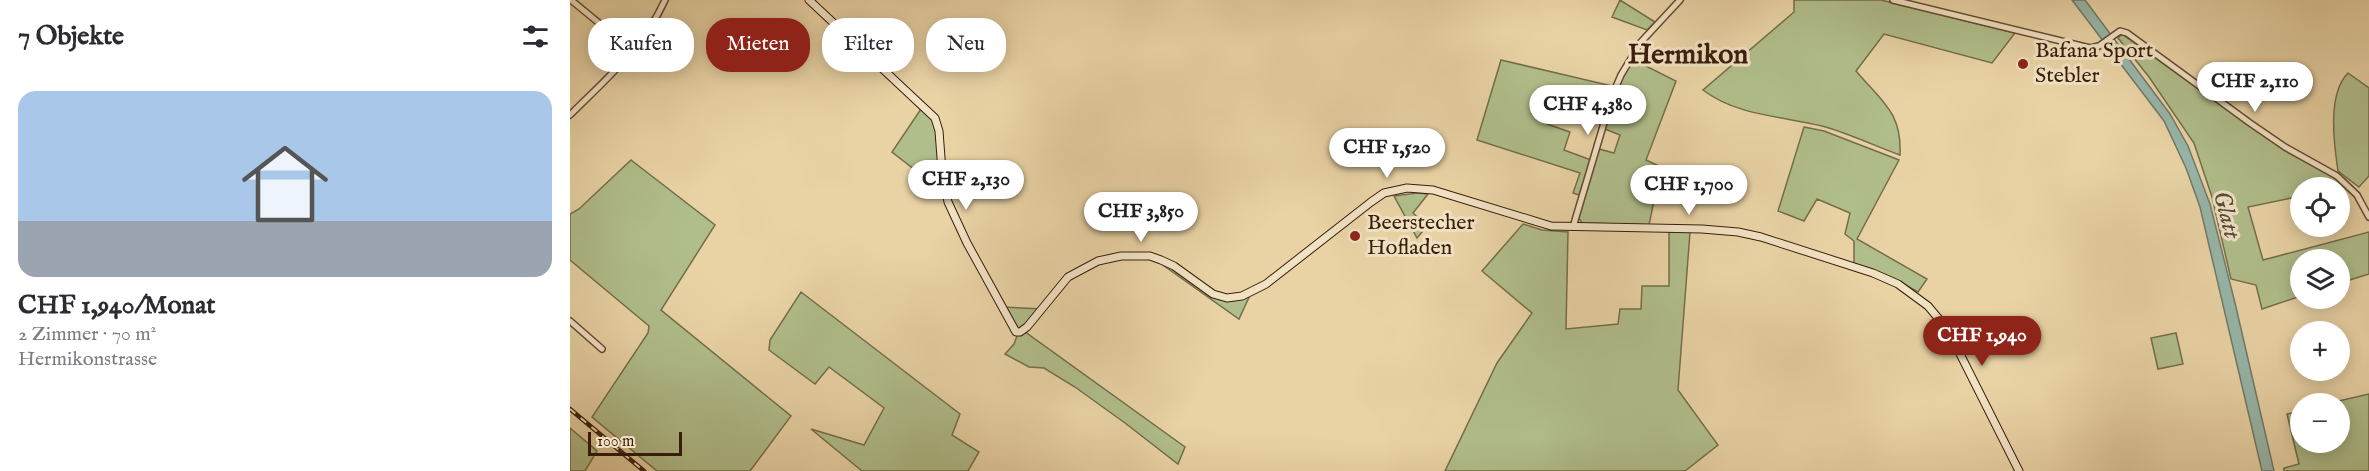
<!DOCTYPE html>
<html lang="de">
<head>
<meta charset="utf-8">
<style>
  :root { --surface:#fff; --page:#f2f2f3; --text:#2b2b33; --muted:#7c7c81; --accent:#8f2418 }
  body { margin:0; font-family:"IM FELL English",serif; background:var(--page); color:var(--text); height:100vh; display:flex; flex-direction:column; font-size:22px; white-space:nowrap }
  * { box-sizing:border-box; margin:0 }
  p { font-size:20px; color:var(--muted) }
  .icon { flex:none; width:33px; height:33px; fill:none; stroke:currentColor; stroke-width:2; stroke-linecap:round; stroke-linejoin:round }
  .map { position:relative; flex:1; overflow:hidden }
  .side { display:flex; flex-direction:column; background:var(--surface); width:570px }
  .side>* { flex:none }
  .hud { position:absolute; left:18px; top:18px; width:570px; height:54px; display:flex; gap:12px }
  .controls { position:absolute; left:1720px; top:177px; display:grid; gap:12px }
  .controls a { display:grid; place-items:center; width:60px; height:60px; border-radius:50%; background:var(--surface); box-shadow:0 3px 15px #0003; font-size:30px }
  .scale { position:absolute; left:18px; bottom:15px; width:94px; box-sizing:border-box; padding-left:6px; border:3px solid #391e0a; border-top:0; font-size:16px; line-height:21px; white-space:nowrap; color:#391e0a; -webkit-text-stroke:4px #f1e2c4; paint-order:stroke }
  .price { position:absolute; translate:-50% -51px; padding:0 14px; border-radius:21px; background:#fff; color:#222; font-size:20px; line-height:39px; filter:drop-shadow(0 2px 3px #0008) }
  .price::after { content:''; position:absolute; left:50%; top:36px; width:18px; height:14px; margin-left:-9px; background:inherit; clip-path:polygon(0 0,100% 0,50% 100%) }
  .price.selected { background:var(--accent); color:#fff }
  ul { padding:0; list-style:none }
  li { display:grid; align-content:center; gap:12px; height:318px; padding:0 18px }
  li span { display:grid; place-items:center; height:186px; border-radius:18px; color:#555 }
  li>.icon { margin-inline-start:auto }
  span .icon { width:108px; height:108px; fill:#fffc; stroke-width:1 }
  li b { font-size:26px }
  h2 { display:flex; justify-content:space-between; align-items:center; height:72px; padding:0 18px; font-size:26px }
  .pill { padding:0 21px; border-radius:24px; background:var(--surface); box-shadow:0 3px 15px #0003; font-size:21px; line-height:54px }
  .pill.selected { background:var(--accent); color:#fff }
  main { display:flex; flex:1; min-height:0 }
  .map>svg:first-child { display:block }
</style>
</head>
<body>
<main>
<section class="side">
<h2>7 Objekte<svg class="icon" aria-label="filters" viewBox="0 0 24 24"><path d="M4 7h16M4 17h16"/><circle cx="9" cy="7" r="2"/><circle cx="15" cy="17" r="2"/></svg></h2>
<ul>
<li><span style="background:linear-gradient(#a9c7e8 70%,#9aa5b1 0)"><svg class="icon" aria-label="home" viewBox="0 0 24 24"><path d="M3 11l9-7 9 7M6 9v11h12V9"/></svg></span><div><b>CHF 1,940/Monat</b><p>2 Zimmer · 70 m²</p><p>Hermikonstrasse</p></div></li>
</ul>
</section>
<div class="map">
<svg width="1799" height="471" viewBox="0 0 1799 471">
  <rect width="100%" height="100%" fill="#e9d3a5"/>
  <filter id="stains"><feTurbulence type="fractalNoise" baseFrequency=".00333" numOctaves="4"/><feColorMatrix values="0 0 0 0 .2 0 0 0 0 .09 0 0 0 0 .02 0 0 0 .5 -.17"/></filter>
  <radialGradient id="worn" r=".72"><stop offset=".6" stop-color="#630" stop-opacity="0"/><stop offset="1" stop-color="#630" stop-opacity=".3"/></radialGradient>
  <path fill="#b0be8b" stroke="#746e4a" stroke-width="1.5" d="M1050,0L1085,22L1077,30L1042,17Z
    M1224,0H1311L1445,33L1422,63L1314,34L1286,71C1312,102 1332,112 1330,155C1305,146 1278,133 1252,126C1212,116 1167,116 1133,90L1224,12Z
    M1552,34L1714,150L1764,176L1775,186L1731,188V196L1678,207L1693,260L1799,232V274L1770,283V260H1731V296L1692,309L1686,285L1661,279L1642,197L1624,143L1579,77L1548,38Z
    M1062,59L1106,81L1076,160L1091,167L1079,225L1012,223L1008,217L1029,149L1044,153L1050,135L1035,129L1051,79Z
    M931,60L1042,86L1033,116L983,100L977,124L1000,132L994,150L1021,160L1009,195L1003,193L1010,173L907,140Z
    M1778,73L1799,88V176L1789,187L1768,171C1764,144 1757,94 1778,73Z
    M353,106L365,118L376,194L322,152Z
    M1234,127L1254,131L1329,160L1287,239L1357,279L1348,292L1323,278L1284,264V241L1275,234L1280,213L1247,199L1234,221L1208,211Z
    M61,160L145,225L91,310L221,416L180,471H87L22,417L78,333L79,326L0,260V214L9,209Z
    M847,193L858,194L843,213L857,226L847,238L824,196Z
    M953,224L972,230L998,232L996,329L1048,324L1050,309H1071L1072,286H1099V232H1120L1108,390L1148,445L1115,471H875L927,363L962,313L912,271Z
    M580,256L591,260L650,297L681,293L669,319Z
    M231,292L390,414L382,435L409,452L398,471H292L241,429L294,445L314,408L259,367L245,384L199,350L200,340Z
    M433,307L472,309L454,331L615,447L608,464L555,423L505,387L474,368L459,367L435,354L444,344L448,333Z
    M1606,333L1613,364L1588,369L1581,338Z
    M1799,394V471H1714V468L1729,464L1717,414L1731,411V442H1770V404L1760,403Z
    M0,428L27,451L15,471H0Z"/>
  <path fill="#97b7aa" stroke="#717a6a" stroke-width="1.5" d="M1502,0H1515L1600,114L1618,146L1640,204L1665,303L1704,471H1692L1630,207L1616,168L1594,121Z"/>
  <g fill="none" stroke-linecap="round" stroke-linejoin="round">
    <defs>
      <path id="street" d="M1,0L63,51
        M1323,0L1520,48L1529,46L1550,31L1557,33L1680,123L1715,147L1767,176L1787,195L1799,217
        M0,115C36,79 74,47 95,0
        M1003,227L1042,96L1051,75L1071,42L1110,0
        M0,321L32,349"/>
      <path id="secondary" d="M239,0L365,118L369,131L372,171L378,202L397,243L446,332H450L457,327L498,277L528,261L551,256H580L591,260L604,266L643,294L657,298L672,296L696,284L801,202L814,193L837,188L863,190L981,226L1132,229L1168,232L1191,237L1303,273L1328,284L1358,306L1378,330L1449,471"/>
    </defs>
    <use href="#street" stroke="#654b31" stroke-width="8"/>
    <use href="#secondary" stroke="#391e0a" stroke-width="9"/>
    <use href="#street" stroke="#f1e2c4" stroke-width="5"/>
    <use href="#secondary" stroke="#f1e2c4" stroke-width="7"/>
    <defs>
      <path id="rail" d="M0,409L74,471"/>
    </defs>
    <use href="#rail" stroke="#391e0a" stroke-width="4.5"/>
    <use href="#rail" stroke="#f1e2c4" stroke-width="2" stroke-dasharray="7" stroke-linecap="butt"/>
  </g>
  <g fill="#8f2418" stroke="#f1e2c4" stroke-width="2">
    <circle cx="1453" cy="64" r="6"/>
    <circle cx="785" cy="236" r="6"/>
  </g>
  <g text-anchor="middle" dominant-baseline="central" stroke-width="6" stroke-linejoin="round" paint-order="stroke">
    <g font-size="22" fill="#391e0a" stroke="#f1e2c4" text-anchor="start">
      <text x="1465" y="51">Bafana Sport<tspan x="1465" dy="25">Stebler</tspan></text>
      <text x="797" y="223">Beerstecher<tspan x="797" dy="25">Hofladen</tspan></text>
    </g>
    <g font-size="24" font-style="italic" fill="#554c3a" stroke="#f1e2c4">
      <text transform="translate(1656 215) rotate(75)">Glatt</text>
    </g>
    <g font-size="28" font-weight="bold" fill="#391e0a" stroke="#f1e2c4">
      <text x="1118" y="55">Hermikon</text>
    </g>
  </g>
  <rect width="100%" height="100%" filter="url(#stains)"/>
  <rect width="100%" height="100%" fill="url(#worn)"/>
</svg>
<div class="controls">
<a><svg class="icon" aria-label="locate" viewBox="0 0 24 24"><circle cx="12" cy="12" r="6"/><path d="M12 2v4M12 18v4M2 12h4M18 12h4"/></svg></a>
<a><svg class="icon" aria-label="layers" viewBox="0 0 24 24"><path d="M12 4l9 5-9 5-9-5zM3 14l9 5 9-5"/></svg></a>
<a>+</a>
<a>−</a>
</div>
<div class="scale">100 m</div>
<b class="price" style="left:1685px;top:113px">CHF 2,110</b>
<b class="price" style="left:1018px;top:136px">CHF 4,380</b>
<b class="price" style="left:817px;top:179px">CHF 1,520</b>
<b class="price" style="left:396px;top:211px">CHF 2,130</b>
<b class="price" style="left:1119px;top:216px">CHF 1,700</b>
<b class="price" style="left:571px;top:243px">CHF 3,850</b>
<b class="price selected" style="left:1412px;top:367px">CHF 1,940</b>
<div class="hud">
<a class="pill">Kaufen</a>
<a class="pill selected">Mieten</a>
<a class="pill">Filter</a>
<a class="pill">Neu</a>
</div>
</div>
</main>
</body>
</html>
